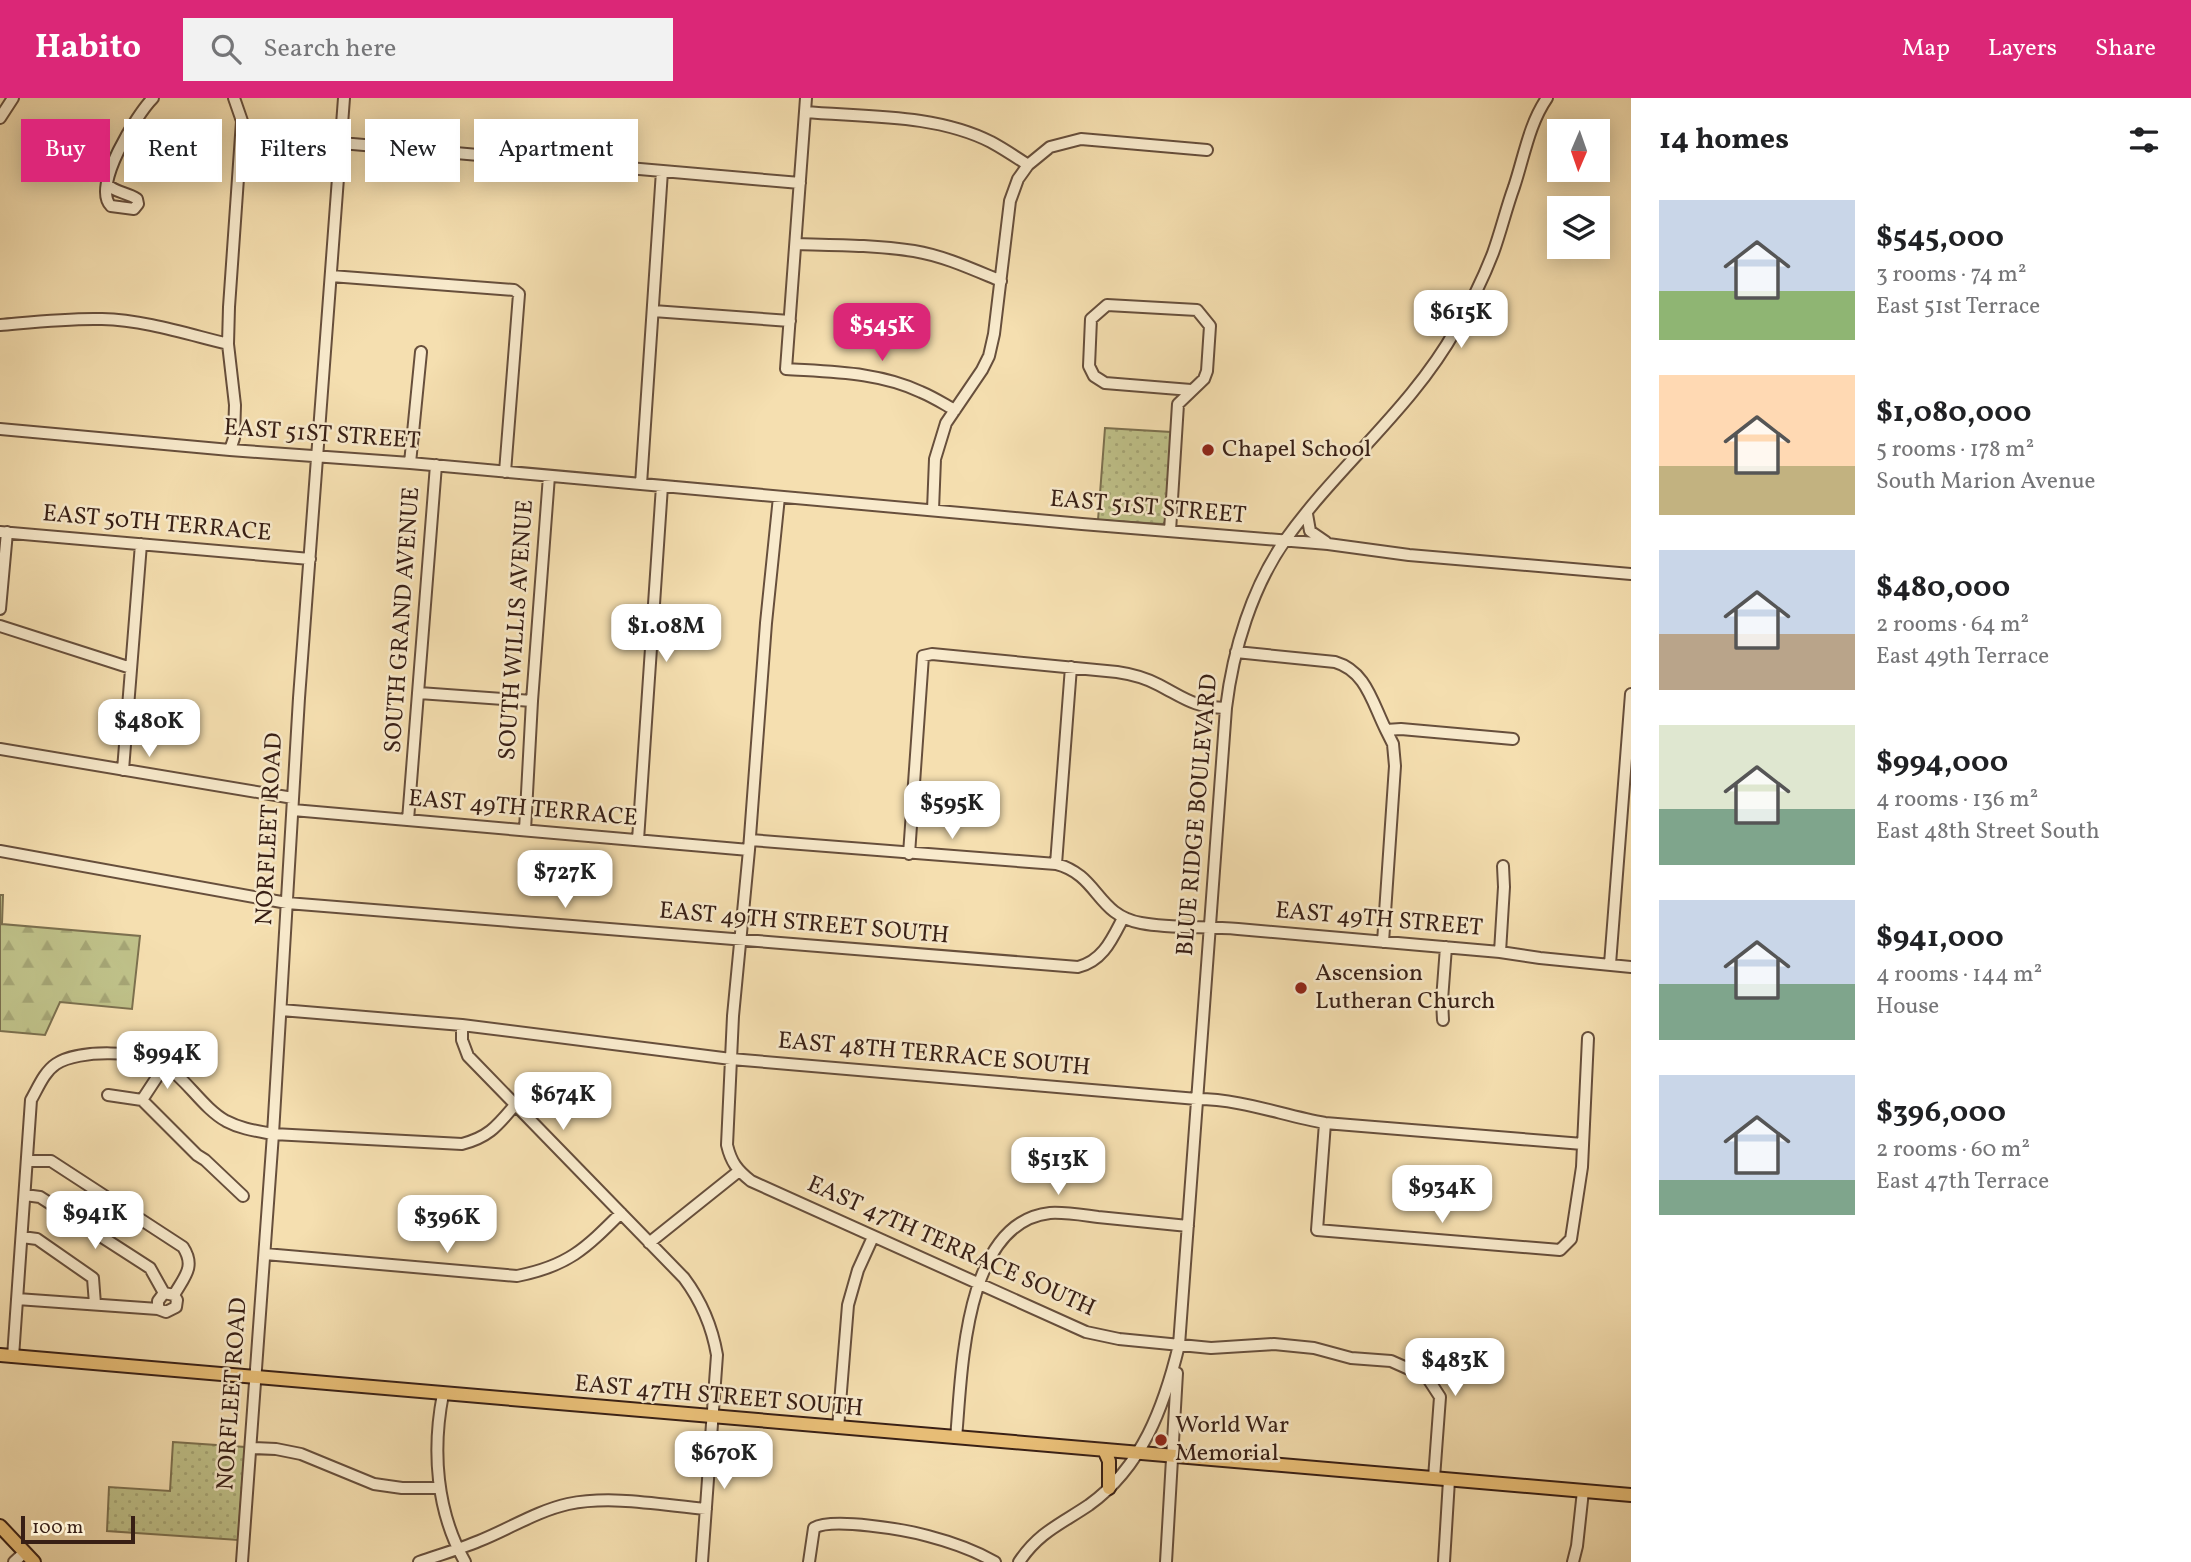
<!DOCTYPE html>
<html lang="en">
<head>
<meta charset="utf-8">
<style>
  :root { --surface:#fff; --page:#f2f2f2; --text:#202124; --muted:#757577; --accent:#db2777 }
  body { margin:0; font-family:Vollkorn,serif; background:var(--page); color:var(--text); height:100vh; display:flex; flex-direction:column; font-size:26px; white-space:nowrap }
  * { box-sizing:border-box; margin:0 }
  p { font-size:23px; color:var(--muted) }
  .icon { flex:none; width:38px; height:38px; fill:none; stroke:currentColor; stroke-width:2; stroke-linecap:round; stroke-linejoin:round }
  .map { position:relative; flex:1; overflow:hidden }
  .drawer { display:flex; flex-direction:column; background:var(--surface); width:560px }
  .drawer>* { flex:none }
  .guide { position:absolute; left:21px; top:21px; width:665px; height:63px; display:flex; gap:14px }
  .needle { width:46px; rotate:182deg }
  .controls { position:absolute; left:1547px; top:21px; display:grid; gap:14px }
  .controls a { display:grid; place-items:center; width:63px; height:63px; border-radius:0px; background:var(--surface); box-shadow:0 4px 18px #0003; font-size:35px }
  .scale { position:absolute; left:21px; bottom:18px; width:114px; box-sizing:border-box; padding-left:7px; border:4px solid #381f15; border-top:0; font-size:19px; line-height:24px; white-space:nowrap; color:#381f15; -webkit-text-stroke:5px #f8eacc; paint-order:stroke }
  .price { position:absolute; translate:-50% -60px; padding:0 16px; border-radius:14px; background:#fff; color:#222; font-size:23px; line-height:46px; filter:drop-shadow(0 2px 4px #0008) }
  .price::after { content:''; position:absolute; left:50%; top:42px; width:21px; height:16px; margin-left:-10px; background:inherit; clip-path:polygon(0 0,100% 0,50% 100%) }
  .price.on { background:var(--accent); color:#fff }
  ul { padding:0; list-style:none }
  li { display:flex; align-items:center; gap:21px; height:175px; padding:0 28px }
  li span { display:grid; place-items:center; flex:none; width:196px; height:140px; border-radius:0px; color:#555 }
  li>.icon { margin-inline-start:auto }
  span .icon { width:84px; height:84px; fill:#fffc; stroke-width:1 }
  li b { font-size:30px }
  h2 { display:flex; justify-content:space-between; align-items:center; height:84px; padding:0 28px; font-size:30px }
  .chip { padding:0 24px; border-radius:0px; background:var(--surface); box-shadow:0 4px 18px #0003; font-size:24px; line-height:63px }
  .chip.on { background:var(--accent); color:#fff }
  header { display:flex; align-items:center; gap:42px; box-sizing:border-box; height:98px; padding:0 35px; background:var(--accent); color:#fff }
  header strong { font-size:33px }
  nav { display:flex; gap:38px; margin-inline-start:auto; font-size:24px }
  .search { width:490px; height:63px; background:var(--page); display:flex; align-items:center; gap:18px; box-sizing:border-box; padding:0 24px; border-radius:0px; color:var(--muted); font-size:26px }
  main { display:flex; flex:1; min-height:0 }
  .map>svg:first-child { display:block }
</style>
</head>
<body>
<header>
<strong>Habito</strong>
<div class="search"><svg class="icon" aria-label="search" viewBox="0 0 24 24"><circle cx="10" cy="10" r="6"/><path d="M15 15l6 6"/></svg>Search here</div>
<nav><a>Map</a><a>Layers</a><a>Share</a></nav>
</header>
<main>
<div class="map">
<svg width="1631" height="1464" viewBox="0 0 1631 1464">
  <defs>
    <pattern id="green-dots" width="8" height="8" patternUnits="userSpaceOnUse" patternTransform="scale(1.75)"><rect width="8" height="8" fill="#bfc189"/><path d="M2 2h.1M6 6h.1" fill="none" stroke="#a5a575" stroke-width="1.8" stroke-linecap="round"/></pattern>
    <pattern id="forest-firs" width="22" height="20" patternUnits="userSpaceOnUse" patternTransform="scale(1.75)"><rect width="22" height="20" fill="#bfc189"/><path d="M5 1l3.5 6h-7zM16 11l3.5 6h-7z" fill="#a5a575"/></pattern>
  </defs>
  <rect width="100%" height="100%" fill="#f5dfb0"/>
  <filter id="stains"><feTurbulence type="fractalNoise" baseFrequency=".00286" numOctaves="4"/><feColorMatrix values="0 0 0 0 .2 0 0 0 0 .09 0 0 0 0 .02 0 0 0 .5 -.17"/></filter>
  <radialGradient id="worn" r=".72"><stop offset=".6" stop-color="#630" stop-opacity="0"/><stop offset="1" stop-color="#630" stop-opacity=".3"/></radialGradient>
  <path fill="url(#green-dots)" stroke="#7c704f" stroke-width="2" d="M1105,330L1171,334L1166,422L1163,426L1098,422Z
    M173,1344L245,1349L238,1442L107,1433L109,1389L170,1393Z"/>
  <path fill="url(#forest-firs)" stroke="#7c704f" stroke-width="2" d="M0,797H3L2,826L140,838L132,911L60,904L45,937L0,933Z"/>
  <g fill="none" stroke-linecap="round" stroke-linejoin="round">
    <defs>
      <path id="minor" d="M806,0L786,271C832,274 879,274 921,294C933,299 944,306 955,312
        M805,14C866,19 936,16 991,44C1004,51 1016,59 1028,67
        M0,20L13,0
        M341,45L800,85
        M107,86C115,95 127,94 137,101L138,106L134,111L111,108C91,89 137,16 153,0
        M796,146C835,147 875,147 914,153C944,158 972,171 1001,183
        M331,178L514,192L519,196L505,374
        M653,213L790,223
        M0,227C34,224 68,220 102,221C144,222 187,236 228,246
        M0,331L230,352L410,365L1082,426L1328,446L1409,457L1631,476
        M230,352L234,340L235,307L228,246L229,209L242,23L234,0
        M410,365L421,254
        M641,386L662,73
        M779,399L766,525L749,752L733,918L727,1047C731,1064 737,1072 751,1083L1086,1234L1119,1241L1211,1250L1274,1246L1314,1250L1351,1260L1391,1263L1427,1279L1440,1299L1434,1380
        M933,412L935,361L946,325L982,272L989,258L994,236L1010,103L1018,81L1028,67L1050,49L1081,41L1207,52
        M1307,416L1310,433L1326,444
        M1170,433L1178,306L1204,281L1207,273L1210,228L1197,212L1107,207L1091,221L1089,268L1094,278L1105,285L1191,292
        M0,434L310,461
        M0,511L7,434
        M0,528L131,570
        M1236,554L1335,564C1366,573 1372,604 1386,632L1401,631L1513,641
        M419,595L532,603
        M0,651L293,700
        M123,672L141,446
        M293,712L749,752
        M408,722L436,367
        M525,732L532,603L549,378
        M638,742L662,388
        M750,742L1056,766C1099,777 1096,817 1141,825C1172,831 1206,828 1238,831C1325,839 1413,846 1500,854L1540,860L1631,869
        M0,753L287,805L1078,869C1103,863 1112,841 1123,820
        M909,756L923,558L932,556L1117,574C1131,576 1146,580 1159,587C1186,601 1193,609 1226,610
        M1056,766L1071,569
        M1383,844L1395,668L1393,646L1386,632
        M1500,854L1504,789L1503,768
        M1610,866L1631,596
        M281,912L462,927L731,961L1197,1001C1241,1001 1281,1017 1325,1025L1583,1046
        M1443,922L1442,902L1446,849
        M462,927V942L468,958L684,1180C702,1204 712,1228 717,1257L702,1464
        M108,997L142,1002L197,1057L205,1062L243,1098
        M142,1002L165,967
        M1325,1025L1317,1132L1560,1152L1571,1141L1582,1069L1588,940
        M27,1063H51L183,1149C196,1169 184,1179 174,1197L164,1195
        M25,1097L40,1099L150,1170L164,1195L158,1203V1211
        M22,1139L37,1141L93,1180L95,1206
        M649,1145L739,1073
        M265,1156L517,1178C568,1168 585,1151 621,1115
        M17,1201L158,1211L166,1214L176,1209L177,1202L174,1197
        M13,1259L31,1002C38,990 44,974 56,966C79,951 142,952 166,968C188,983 203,1010 226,1023C241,1031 257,1033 273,1036L462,1046C489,1039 497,1028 515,1007
        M443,1296C432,1352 436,1413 465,1464
        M838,1330L848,1207L858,1172L873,1139
        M956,1340C962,1276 963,1124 1050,1115C1065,1114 1082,1117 1098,1119C1128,1122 1158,1125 1188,1128
        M251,1350L276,1351L301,1356L374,1386L402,1390H440
        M14,1464L25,1454
        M242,1464L273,1036L299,600L344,0
        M419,1464C439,1457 460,1451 479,1443C509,1431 537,1413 568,1406C612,1397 662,1407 706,1411
        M809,1464L814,1430C832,1419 906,1432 928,1438C951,1444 974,1452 995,1464
        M1019,1464C1039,1434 1061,1426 1089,1407C1142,1369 1164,1309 1179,1247L1226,610C1233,552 1252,489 1286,441C1338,368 1412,310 1456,231C1470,207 1483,181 1493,155C1501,133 1506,111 1514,89C1524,59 1529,26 1547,0
        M1166,1464L1177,1275
        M1444,1464L1449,1382
        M1573,1464L1577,1448L1583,1393"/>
      <path id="major" d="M0,1257L1631,1397
        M1104,1352L1109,1363V1390
        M0,1428L34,1464"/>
    </defs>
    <use href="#minor" stroke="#674f3c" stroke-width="14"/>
    <use href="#major" stroke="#381f15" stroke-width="16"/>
    <use href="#minor" stroke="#f8eacc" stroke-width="10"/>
    <use href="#major" stroke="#eac078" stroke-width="12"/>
  </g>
  <g fill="#8f2418" stroke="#f8eacc" stroke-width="2.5">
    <circle cx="1208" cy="352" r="7"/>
    <circle cx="1301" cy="890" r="7"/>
    <circle cx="1161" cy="1342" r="7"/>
  </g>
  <g text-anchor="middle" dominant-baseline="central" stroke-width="5" stroke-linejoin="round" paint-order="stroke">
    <g font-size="24" fill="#381f15" stroke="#f8eacc">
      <text transform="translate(322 337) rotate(4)">EAST 51ST STREET</text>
      <text transform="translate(1148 410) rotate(5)">EAST 51ST STREET</text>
      <text transform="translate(157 426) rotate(5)">EAST 50TH TERRACE</text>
      <text transform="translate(403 522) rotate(-86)">SOUTH GRAND AVENUE</text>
      <text transform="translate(517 532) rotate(-86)">SOUTH WILLIS AVENUE</text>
      <text transform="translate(523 711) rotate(5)">EAST 49TH TERRACE</text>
      <text transform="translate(1198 717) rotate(-85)">BLUE RIDGE BOULEVARD</text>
      <text transform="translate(270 731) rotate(-87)">NORFLEET ROAD</text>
      <text transform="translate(1379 822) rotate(5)">EAST 49TH STREET</text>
      <text transform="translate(804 826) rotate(5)">EAST 49TH STREET SOUTH</text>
      <text transform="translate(934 957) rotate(5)">EAST 48TH TERRACE SOUTH</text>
      <text transform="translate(951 1149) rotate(24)">EAST 47TH TERRACE SOUTH</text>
      <text transform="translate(233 1296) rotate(-86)">NORFLEET ROAD</text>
      <text transform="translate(719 1299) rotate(5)">EAST 47TH STREET SOUTH</text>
    </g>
    <g font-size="24" fill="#381f15" stroke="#f8eacc" text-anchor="start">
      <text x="1222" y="352">Chapel School</text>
      <text x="1315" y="876">Ascension<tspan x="1315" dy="28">Lutheran Church</tspan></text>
      <text x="1175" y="1328">World War<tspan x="1175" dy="28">Memorial</tspan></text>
    </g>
  </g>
  <rect width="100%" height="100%" filter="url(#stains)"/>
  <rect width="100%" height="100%" fill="url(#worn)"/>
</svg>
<div class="controls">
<a><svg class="needle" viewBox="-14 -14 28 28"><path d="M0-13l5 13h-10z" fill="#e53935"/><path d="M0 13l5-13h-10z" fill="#757577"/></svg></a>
<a><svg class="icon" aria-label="layers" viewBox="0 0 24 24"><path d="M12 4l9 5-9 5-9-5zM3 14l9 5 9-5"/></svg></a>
</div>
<div class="scale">100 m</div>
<b class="price" style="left:1461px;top:252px">$615K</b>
<b class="price on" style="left:882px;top:265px">$545K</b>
<b class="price" style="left:666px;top:566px">$1.08M</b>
<b class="price" style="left:149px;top:661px">$480K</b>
<b class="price" style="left:952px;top:743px">$595K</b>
<b class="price" style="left:565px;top:812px">$727K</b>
<b class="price" style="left:167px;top:993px">$994K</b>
<b class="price" style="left:563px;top:1034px">$674K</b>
<b class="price" style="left:1058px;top:1099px">$513K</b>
<b class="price" style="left:1442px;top:1127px">$934K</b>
<b class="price" style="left:95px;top:1153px">$941K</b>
<b class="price" style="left:447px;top:1157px">$396K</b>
<b class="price" style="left:1455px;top:1300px">$483K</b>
<b class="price" style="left:724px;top:1393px">$670K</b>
<div class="guide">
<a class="chip on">Buy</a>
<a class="chip">Rent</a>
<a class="chip">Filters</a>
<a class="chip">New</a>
<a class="chip">Apartment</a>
</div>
</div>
<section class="drawer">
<h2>14 homes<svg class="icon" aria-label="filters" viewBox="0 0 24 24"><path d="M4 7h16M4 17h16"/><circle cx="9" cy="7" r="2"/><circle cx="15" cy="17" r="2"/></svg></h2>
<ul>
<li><span style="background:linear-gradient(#c9d6e8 65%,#8fb573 0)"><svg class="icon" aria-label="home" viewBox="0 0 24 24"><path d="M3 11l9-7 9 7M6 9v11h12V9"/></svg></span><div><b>$545,000</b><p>3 rooms · 74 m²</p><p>East 51st Terrace</p></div></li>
<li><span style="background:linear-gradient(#ffd9b3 65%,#c2b280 0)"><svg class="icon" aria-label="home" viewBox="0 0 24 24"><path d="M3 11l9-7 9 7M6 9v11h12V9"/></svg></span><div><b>$1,080,000</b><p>5 rooms · 178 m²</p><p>South Marion Avenue</p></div></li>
<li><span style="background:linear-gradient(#c9d6e8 60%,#b9a48a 0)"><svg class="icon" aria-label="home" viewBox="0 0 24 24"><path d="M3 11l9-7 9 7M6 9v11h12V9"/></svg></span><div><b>$480,000</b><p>2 rooms · 64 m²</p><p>East 49th Terrace</p></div></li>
<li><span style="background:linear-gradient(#dfe7d0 60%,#7fa58c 0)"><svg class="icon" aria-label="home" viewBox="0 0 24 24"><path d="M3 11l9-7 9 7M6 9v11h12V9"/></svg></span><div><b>$994,000</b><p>4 rooms · 136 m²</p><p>East 48th Street South</p></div></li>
<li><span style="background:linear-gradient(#c9d6e8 60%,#7fa58c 0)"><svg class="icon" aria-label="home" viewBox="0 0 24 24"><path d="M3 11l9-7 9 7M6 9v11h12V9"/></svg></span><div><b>$941,000</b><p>4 rooms · 144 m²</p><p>House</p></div></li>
<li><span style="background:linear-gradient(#c9d6e8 75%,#7fa58c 0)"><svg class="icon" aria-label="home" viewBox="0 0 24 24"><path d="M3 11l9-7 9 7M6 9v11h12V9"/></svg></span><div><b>$396,000</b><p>2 rooms · 60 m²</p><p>East 47th Terrace</p></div></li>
</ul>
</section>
</main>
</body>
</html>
